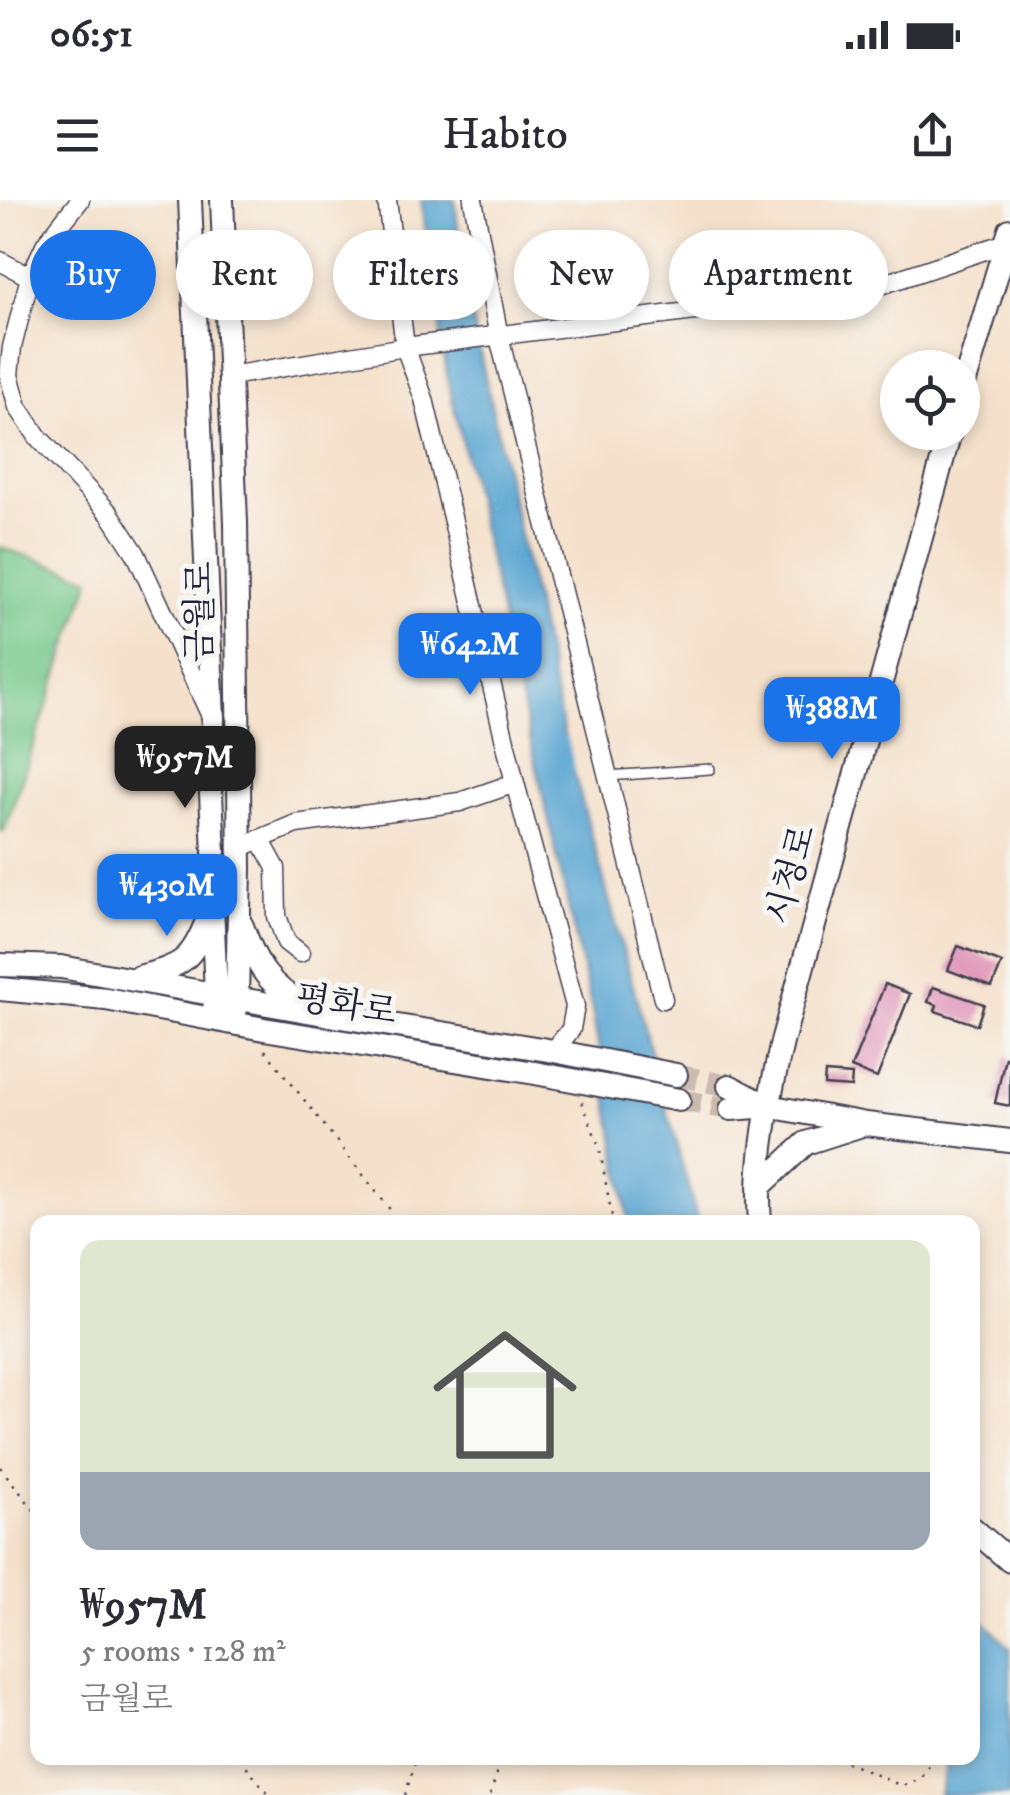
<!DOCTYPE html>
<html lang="en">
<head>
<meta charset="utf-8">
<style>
  :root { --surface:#fff; --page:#f7f7f7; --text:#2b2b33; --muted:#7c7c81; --line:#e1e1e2; --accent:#1a73e8 }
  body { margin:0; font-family:"IM FELL DW Pica","Noto Serif KR",serif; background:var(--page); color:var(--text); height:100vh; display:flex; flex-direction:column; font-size:38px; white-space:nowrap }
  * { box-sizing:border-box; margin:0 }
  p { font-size:32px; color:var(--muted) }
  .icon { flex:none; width:55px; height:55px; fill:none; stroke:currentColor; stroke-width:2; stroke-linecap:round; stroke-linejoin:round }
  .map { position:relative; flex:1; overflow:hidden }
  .sheet { position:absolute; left:30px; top:1015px; width:950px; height:550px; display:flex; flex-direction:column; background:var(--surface); border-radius:20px; box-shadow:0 5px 15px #0003 }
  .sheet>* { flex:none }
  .top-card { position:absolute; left:30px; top:30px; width:950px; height:90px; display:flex; gap:20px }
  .tools { position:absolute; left:880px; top:150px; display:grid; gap:20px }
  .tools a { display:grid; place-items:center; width:100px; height:100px; border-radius:50%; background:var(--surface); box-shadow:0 5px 15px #0003; font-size:50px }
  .price { position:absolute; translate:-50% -85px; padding:0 22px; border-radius:20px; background:var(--accent); color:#fff; font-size:32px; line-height:65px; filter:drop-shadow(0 2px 5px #0008) }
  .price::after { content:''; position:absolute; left:50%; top:60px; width:30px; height:22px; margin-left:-15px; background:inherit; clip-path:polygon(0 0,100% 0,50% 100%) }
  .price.on { background:#222; color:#fff }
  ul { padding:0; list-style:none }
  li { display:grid; align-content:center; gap:20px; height:530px; padding:0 50px }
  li+li { border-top:2px solid var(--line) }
  li span { display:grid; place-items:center; height:310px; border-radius:20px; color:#555 }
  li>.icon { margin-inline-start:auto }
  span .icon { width:180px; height:180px; fill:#fffc; stroke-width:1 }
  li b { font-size:42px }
  .chip { padding:0 35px; border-radius:45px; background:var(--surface); box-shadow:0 5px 15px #0003; font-size:35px; line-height:90px }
  .chip.on { background:var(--accent); color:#fff }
  .status { display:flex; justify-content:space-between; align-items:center; height:70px; padding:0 50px; background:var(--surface); direction:ltr }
  .status svg { height:28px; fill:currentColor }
  header { display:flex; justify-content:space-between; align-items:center; height:130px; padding:0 50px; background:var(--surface); font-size:45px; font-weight:600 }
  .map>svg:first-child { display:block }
</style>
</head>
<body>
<div class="status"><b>06:51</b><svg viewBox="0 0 49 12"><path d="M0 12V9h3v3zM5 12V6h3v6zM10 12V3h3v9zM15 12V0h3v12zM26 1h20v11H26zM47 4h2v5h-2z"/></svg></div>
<header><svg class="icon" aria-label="menu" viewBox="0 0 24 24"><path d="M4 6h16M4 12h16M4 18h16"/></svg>Habito<svg class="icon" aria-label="share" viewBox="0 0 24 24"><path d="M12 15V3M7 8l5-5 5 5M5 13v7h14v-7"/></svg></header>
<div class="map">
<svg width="1010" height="1595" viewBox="0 0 1010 1595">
  <rect width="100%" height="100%" fill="#f6f6f2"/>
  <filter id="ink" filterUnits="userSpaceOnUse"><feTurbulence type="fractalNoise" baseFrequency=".01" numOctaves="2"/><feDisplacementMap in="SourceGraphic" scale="20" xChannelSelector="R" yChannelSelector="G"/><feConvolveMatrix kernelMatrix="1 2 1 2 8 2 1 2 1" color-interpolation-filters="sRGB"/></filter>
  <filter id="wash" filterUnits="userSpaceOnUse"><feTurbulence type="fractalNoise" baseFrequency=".0048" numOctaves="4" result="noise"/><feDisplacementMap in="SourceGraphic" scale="40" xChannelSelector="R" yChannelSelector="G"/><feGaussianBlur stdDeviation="2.25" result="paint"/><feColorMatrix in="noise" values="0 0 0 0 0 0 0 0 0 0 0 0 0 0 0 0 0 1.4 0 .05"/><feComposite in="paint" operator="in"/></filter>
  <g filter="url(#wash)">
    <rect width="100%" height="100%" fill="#f5e1cb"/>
    <path fill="#75c88a" stroke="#4c7562" stroke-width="2.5" d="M0,347L91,378L4,631L0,630Z"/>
    <path fill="#59a5d1" stroke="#3e6486" stroke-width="2.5" d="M421,0H455L464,81L566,543L698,1022H629L592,810L448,181Z
      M973,1410L1010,1448V1595H939L947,1563V1558H972Z"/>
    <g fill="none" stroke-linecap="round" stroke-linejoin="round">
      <path stroke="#59a5d1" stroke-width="4" d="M565,539L573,568"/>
    </g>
    <g id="blocks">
      <path fill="#e093b7" d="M958,746L1002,763L992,787L948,770Z
        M885,784L910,794L877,878L851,868Z
        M933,787L984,804L977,825L935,811L937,805L928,802Z
        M1005,857L1010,858V906L995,903Z
        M825,873L852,875L851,887L824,885Z"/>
    </g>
  </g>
  <g filter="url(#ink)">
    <use href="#blocks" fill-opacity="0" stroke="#423f51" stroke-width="2.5"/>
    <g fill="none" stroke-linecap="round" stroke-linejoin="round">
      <path stroke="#cbbbae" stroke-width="22" stroke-dasharray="22 11" stroke-linecap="butt" d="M676,875L729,886
        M679,900L731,909"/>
      <defs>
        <path id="lane" d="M607,576L710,569"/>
        <path id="street" d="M80,0L46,43L30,77L12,147L9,175L18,207L38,237L110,314L136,354L210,514
          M387,0L405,147L424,199L515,583L575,806L571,829L554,851
          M473,0L499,137L663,799
          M0,61L30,77
          M230,176L405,147L866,90L1006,43
          M260,639L276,668L277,716L286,742L300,753
          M239,648L296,624L460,602L515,583"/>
        <path id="secondary" d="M190,0L213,518L211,595L215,670L212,705L216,794L213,819
          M222,0L236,322L240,668L237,798L234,823
          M962,191L1010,30
          M242,726C257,767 268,785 307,808
          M0,765L61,767L341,817L554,851L676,875
          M139,777C182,766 192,761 208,718
          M0,789L106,799L264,829L535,873L679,900
          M729,886L765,905
          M731,909L768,906L866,924L1010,941
          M759,987L806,943L865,924
          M760,1022C755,959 769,899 783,838L950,232
          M972,1328L1010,1361"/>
      </defs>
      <use href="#lane" stroke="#423f51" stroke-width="12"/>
      <use href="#street" stroke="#423f51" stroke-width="21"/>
      <use href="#secondary" stroke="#423f51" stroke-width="26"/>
      <path stroke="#423f51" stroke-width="2.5" stroke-dasharray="2.5 8" stroke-linecap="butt" d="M265,850L400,1022
        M582,902L599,946L613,1022
        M0,1267L38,1315
        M240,1558L269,1595
        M836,1558L902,1586L921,1579L931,1563L930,1558
        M405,1595L417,1558
        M490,1595L502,1558"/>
      <use href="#lane" stroke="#fff" stroke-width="9"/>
      <use href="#street" stroke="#fff" stroke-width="18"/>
      <use href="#secondary" stroke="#fff" stroke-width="22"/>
    </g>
  </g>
  <g text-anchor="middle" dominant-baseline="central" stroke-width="10" stroke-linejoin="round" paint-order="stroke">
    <g font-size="35" fill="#22223b" stroke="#f6f6f2">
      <text transform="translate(201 412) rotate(-90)">금월로</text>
      <text transform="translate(792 675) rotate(-75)">시청로</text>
      <text transform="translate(346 806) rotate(9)">평화로</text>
    </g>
  </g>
</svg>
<div class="tools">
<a><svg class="icon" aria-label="locate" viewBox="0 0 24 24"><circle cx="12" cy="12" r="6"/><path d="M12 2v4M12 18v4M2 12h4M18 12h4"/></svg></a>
</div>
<b class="price" style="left:470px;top:498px">₩642M</b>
<b class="price" style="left:832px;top:562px">₩388M</b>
<b class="price on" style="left:185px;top:611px">₩957M</b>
<b class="price" style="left:167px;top:739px">₩430M</b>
<div class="top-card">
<a class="chip on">Buy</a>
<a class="chip">Rent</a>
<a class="chip">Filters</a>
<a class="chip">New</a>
<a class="chip">Apartment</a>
</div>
<section class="sheet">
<ul>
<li><span style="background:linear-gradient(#dfe7d0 75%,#9aa5b1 0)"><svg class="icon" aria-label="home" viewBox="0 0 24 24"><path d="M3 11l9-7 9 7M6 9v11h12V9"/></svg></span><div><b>₩957M</b><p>5 rooms · 128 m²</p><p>금월로</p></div></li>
</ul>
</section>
</div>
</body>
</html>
